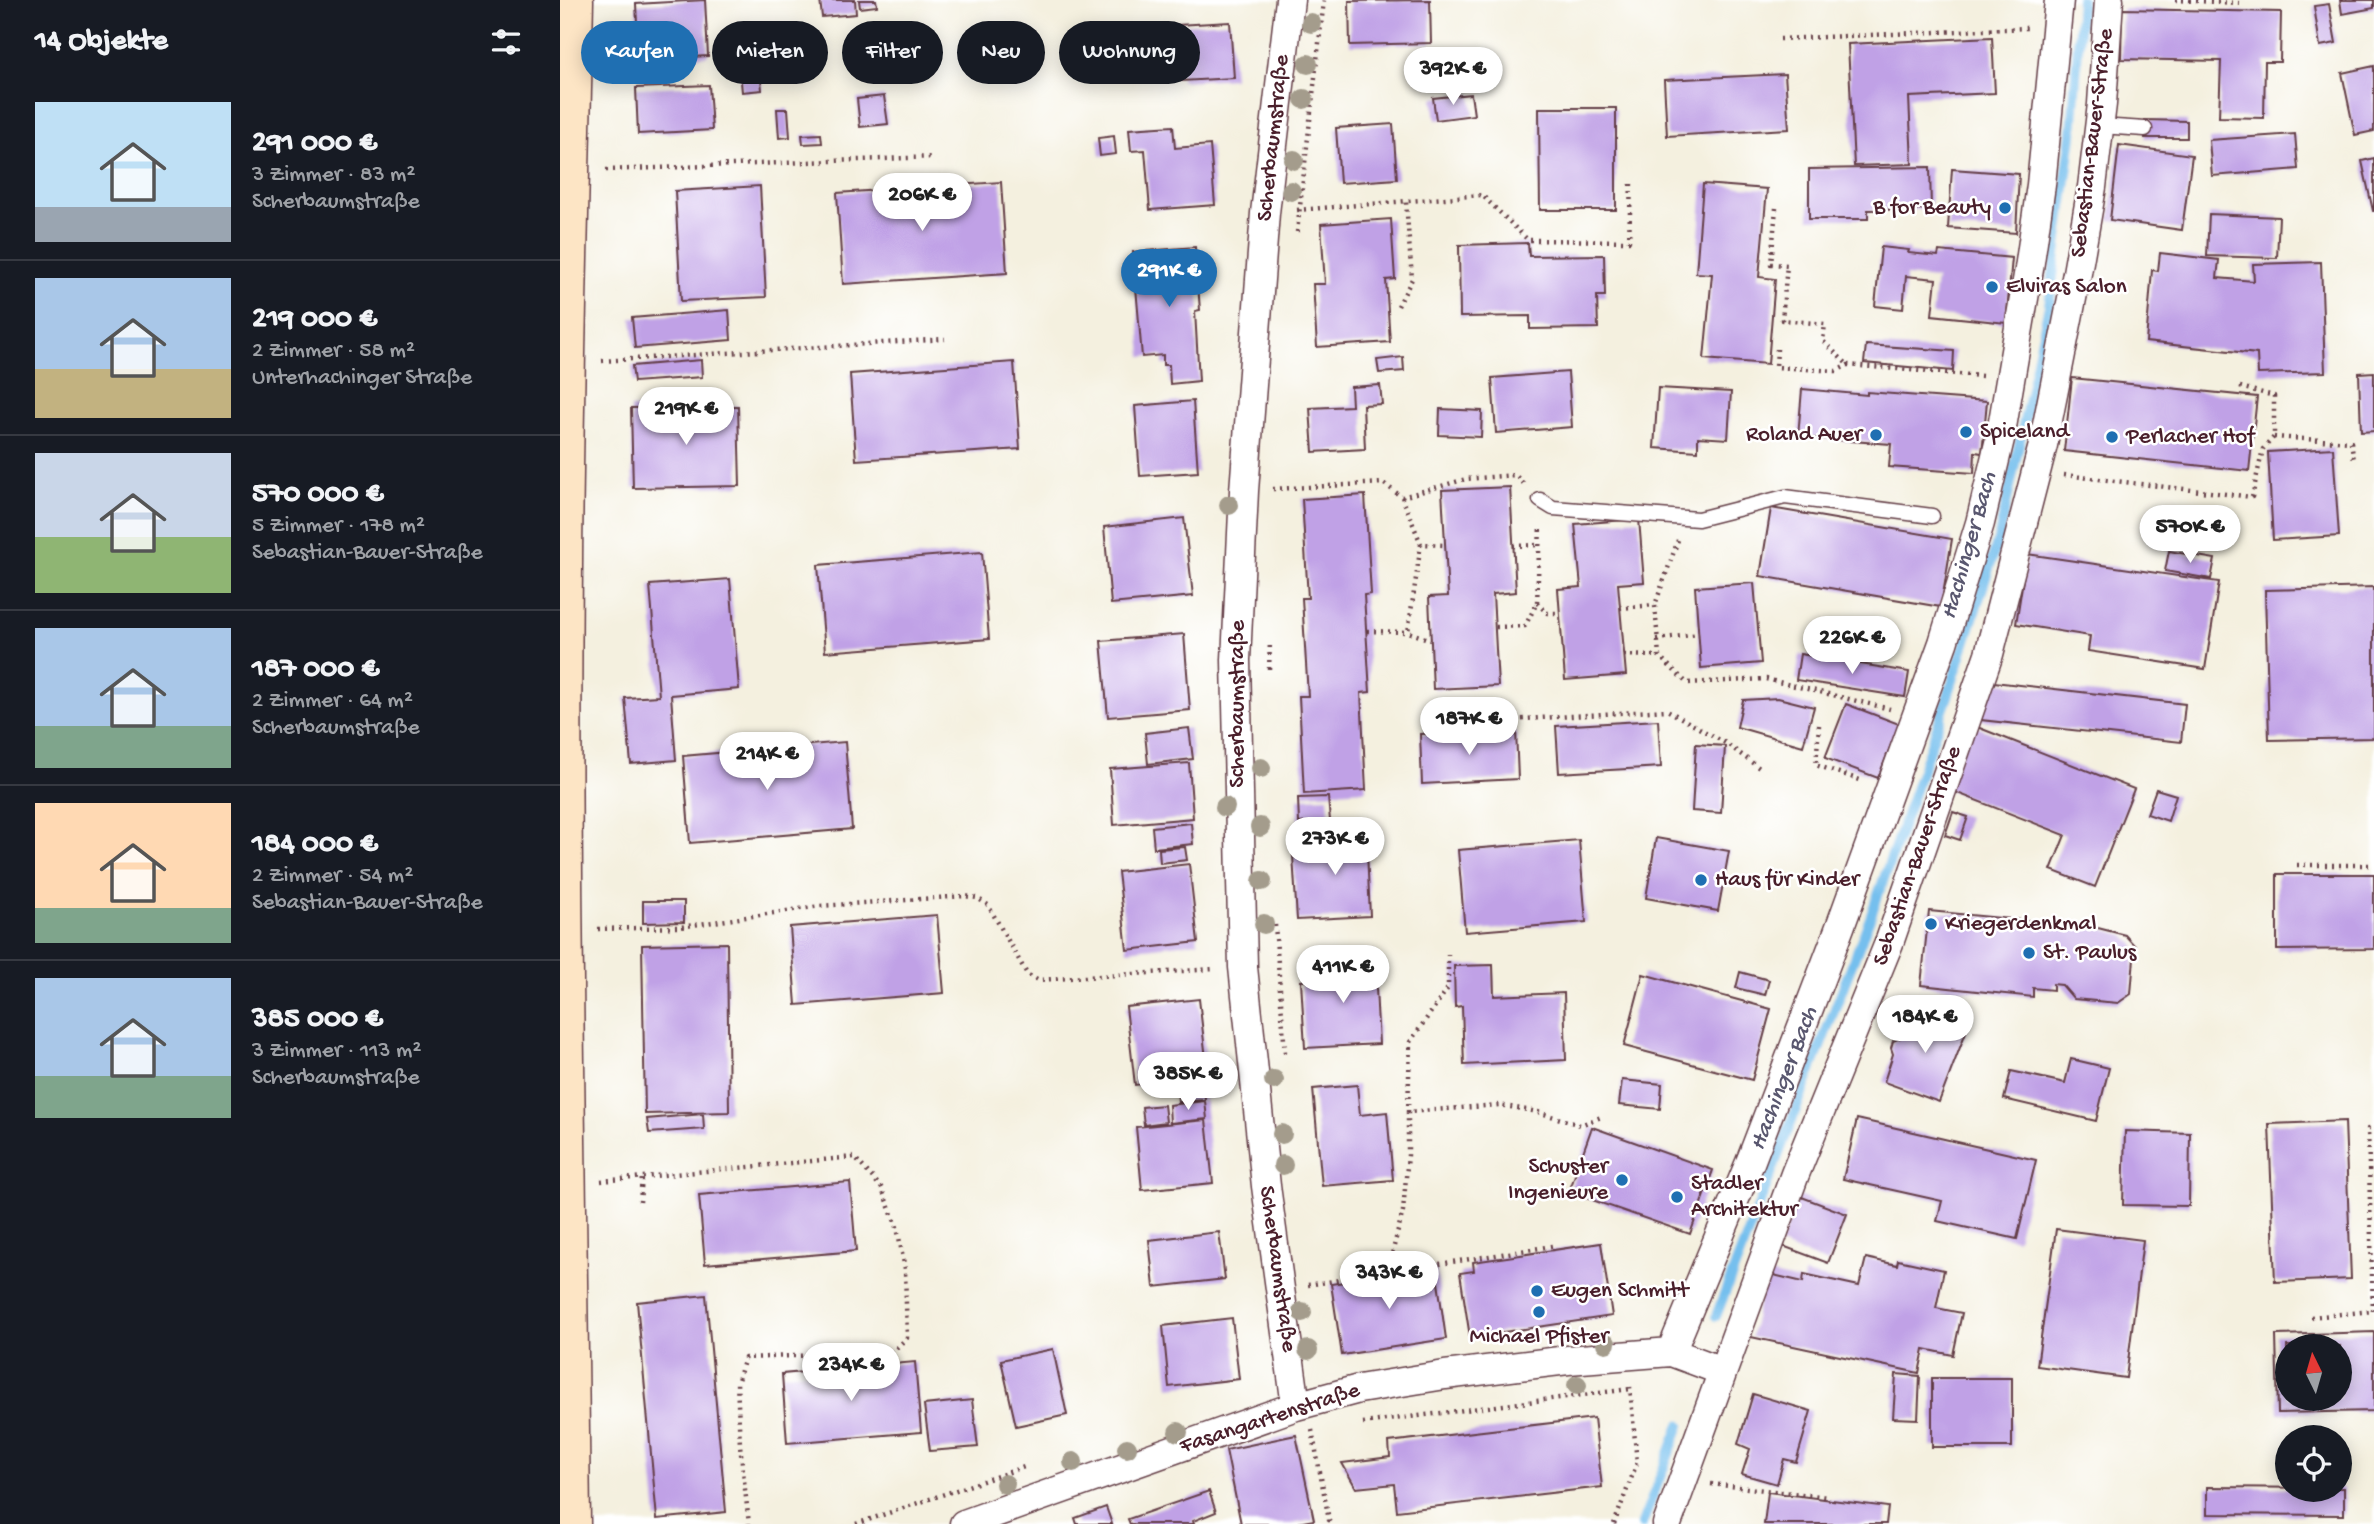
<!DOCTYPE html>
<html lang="de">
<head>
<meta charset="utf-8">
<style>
  :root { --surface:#171b24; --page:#242831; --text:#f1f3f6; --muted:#9ea1a6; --line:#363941; --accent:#1f6fb2 }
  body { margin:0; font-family:"Gochi Hand",sans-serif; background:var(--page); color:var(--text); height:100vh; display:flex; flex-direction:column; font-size:26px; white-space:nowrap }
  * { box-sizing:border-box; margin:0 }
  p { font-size:23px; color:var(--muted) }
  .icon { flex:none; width:38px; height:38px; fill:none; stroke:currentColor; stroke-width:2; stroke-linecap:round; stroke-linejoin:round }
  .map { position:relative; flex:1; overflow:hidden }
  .details { display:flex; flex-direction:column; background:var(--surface); width:560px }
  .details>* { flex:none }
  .hud { position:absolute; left:21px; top:21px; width:665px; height:63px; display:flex; gap:14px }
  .needle { width:46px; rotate:355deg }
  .fabs { position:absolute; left:1715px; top:1334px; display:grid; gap:14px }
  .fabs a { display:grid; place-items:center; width:77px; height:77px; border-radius:50%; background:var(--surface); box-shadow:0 4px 18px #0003; font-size:35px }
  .price { position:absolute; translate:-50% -60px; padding:0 16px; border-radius:24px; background:#fff; color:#222; font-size:23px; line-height:46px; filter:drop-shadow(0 2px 4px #0008) }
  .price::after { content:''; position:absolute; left:50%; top:42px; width:21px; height:16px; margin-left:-10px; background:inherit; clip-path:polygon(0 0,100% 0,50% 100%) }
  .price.selected { background:var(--accent); color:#fff }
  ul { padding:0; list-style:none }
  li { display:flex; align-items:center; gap:21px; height:175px; padding:0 35px }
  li+li { border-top:2px solid var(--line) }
  li span { display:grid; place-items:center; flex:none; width:196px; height:140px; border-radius:0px; color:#555 }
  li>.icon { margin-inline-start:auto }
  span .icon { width:84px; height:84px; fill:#fffc; stroke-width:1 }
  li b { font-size:30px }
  h2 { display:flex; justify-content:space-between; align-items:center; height:84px; padding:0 35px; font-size:30px }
  .chip { padding:0 24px; border-radius:32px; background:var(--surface); box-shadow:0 4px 18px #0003; font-size:24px; line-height:63px }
  .chip.selected { background:var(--accent); color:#fff }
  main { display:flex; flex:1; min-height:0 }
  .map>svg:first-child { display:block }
</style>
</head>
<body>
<main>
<section class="details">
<h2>14 Objekte<svg class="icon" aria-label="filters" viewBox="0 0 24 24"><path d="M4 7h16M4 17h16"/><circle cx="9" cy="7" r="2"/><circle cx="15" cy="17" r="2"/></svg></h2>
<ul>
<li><span style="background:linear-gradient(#bfe0f5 75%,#9aa5b1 0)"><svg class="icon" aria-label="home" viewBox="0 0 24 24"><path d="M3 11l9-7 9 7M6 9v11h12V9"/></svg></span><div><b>291 000 €</b><p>3 Zimmer · 83 m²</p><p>Scherbaumstraße</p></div></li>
<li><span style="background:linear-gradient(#a9c7e8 65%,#c2b280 0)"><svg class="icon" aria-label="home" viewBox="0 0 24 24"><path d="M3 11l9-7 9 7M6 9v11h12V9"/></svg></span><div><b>219 000 €</b><p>2 Zimmer · 58 m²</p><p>Unterhachinger Straße</p></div></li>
<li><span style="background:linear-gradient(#c9d6e8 60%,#8fb573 0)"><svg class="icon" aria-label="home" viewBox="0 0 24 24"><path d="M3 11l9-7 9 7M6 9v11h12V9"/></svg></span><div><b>570 000 €</b><p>5 Zimmer · 178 m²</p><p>Sebastian-Bauer-Straße</p></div></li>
<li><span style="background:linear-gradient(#a9c7e8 70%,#7fa58c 0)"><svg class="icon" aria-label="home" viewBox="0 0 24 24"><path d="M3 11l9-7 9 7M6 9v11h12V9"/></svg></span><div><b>187 000 €</b><p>2 Zimmer · 64 m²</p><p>Scherbaumstraße</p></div></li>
<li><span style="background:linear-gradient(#ffd9b3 75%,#7fa58c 0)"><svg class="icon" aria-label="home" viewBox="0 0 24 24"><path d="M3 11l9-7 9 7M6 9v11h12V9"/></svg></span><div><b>184 000 €</b><p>2 Zimmer · 54 m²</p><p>Sebastian-Bauer-Straße</p></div></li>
<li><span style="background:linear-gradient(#a9c7e8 70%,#7fa58c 0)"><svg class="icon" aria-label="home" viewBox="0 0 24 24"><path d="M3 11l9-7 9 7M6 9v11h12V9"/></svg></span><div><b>385 000 €</b><p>3 Zimmer · 113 m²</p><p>Scherbaumstraße</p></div></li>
</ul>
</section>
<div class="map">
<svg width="1814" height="1524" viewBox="0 0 1814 1524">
  <rect width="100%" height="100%" fill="#fff"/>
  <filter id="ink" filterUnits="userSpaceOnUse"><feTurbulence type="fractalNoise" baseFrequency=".0143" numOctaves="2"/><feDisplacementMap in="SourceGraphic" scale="14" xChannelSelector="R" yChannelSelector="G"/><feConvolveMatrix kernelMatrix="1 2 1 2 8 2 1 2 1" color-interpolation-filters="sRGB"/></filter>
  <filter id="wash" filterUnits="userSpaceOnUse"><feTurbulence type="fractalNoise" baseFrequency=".00686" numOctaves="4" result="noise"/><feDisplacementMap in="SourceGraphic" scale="28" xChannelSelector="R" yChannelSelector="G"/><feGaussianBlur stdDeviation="1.57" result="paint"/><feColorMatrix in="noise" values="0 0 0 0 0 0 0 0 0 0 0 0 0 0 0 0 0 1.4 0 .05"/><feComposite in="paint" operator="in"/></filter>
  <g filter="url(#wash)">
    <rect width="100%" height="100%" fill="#f4f0df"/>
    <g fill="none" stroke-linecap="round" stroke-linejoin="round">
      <path stroke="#74bfee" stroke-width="10" d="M1156,1316L1310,918L1388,696L1439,537L1489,306L1512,135L1521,0
        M1082,1524L1120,1425"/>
    </g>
    <g id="blocks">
      <path fill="#c0a1e6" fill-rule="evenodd" d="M145,0L148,56L79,60L76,4Z
        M260,0H295L296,14L262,17Z
        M299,0H316L317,6L300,8Z
        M870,0L871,43L790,45L789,1Z
        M1780,0H1814V8L1782,14Z
        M1769,4L1776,43L1760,46L1754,6Z
        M1562,9L1721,12L1720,62H1705L1704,118L1659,117L1661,61L1561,59Z
        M670,22L674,78L621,81L617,25Z
        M1432,37L1435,93L1349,97L1352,164L1294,166L1288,44Z
        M1814,66V131L1795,135L1782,73Z
        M200,69L202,90L182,92L180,71Z
        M1225,74L1229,129L1107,136L1104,80Z
        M149,85L152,130L78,134L76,88Z
        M911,94L914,115L876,120L873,98Z
        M324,96L328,124L300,127L297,99Z
        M979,108H1056V210H980Z
        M217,109H228L230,137L219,138Z
        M1585,120L1627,121V138H1585Z
        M833,124L837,179L780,183L776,128Z
        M613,126L615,148L650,145L655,205L590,210L585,150L571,151L569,129Z
        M261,134L262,143L243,144L242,135Z
        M1735,134L1738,169L1652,176L1649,140Z
        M554,136L556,154L540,156L538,138Z
        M1559,145L1632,155L1622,230L1550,220Z
        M1814,158V211H1813L1802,161Z
        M1370,167L1371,209L1308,210V219H1249V169Z
        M1392,169L1459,174L1456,233L1388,228Z
        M441,182L447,273L283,284L277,193Z
        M1143,184L1207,189L1199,277L1215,279L1208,364L1144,359L1152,274L1136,273Z
        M200,186L206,297L121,301L115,191Z
        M1649,214L1719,217L1717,258L1647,256Z
        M831,219L835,279L826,280L830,342L757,347L753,284H765L761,224Z
        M968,243L969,256L1044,255L1045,296H1037L1038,328L970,329V316L900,317L899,245Z
        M635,247L640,310L635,311L639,381L610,384L609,365H603V355L582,357L573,252Z
        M1321,247L1349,250L1348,253L1378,256L1379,251L1452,258L1446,323L1372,315L1376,279L1346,276L1343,309L1315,306Z
        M1600,253L1659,260L1657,278L1694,281L1693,264L1761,262L1765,372L1698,374L1697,354L1586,342L1592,270L1598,271Z
        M169,310L171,340L75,348L72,318Z
        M1306,345L1394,351L1393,371L1304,363Z
        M843,357L844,371L819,373L817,360Z
        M141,360L142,377L74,382L72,366Z
        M454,362L460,449L296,460L290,374Z
        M1008,372L1012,427L936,433L932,378Z
        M1814,372V431L1801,432L1799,373Z
        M1512,378L1697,397L1689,471L1504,451Z
        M820,385L822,404L803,405L805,449L753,452L750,408L792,406L791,387Z
        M1098,388L1171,392L1168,439L1138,437V451L1094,448Z
        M1242,389L1307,395V392L1427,401L1422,453L1415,452L1414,473L1329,467L1331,444L1238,437Z
        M633,401L638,472L580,476L575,406Z
        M178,406L180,486L73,488L71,408Z
        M880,409L922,411L921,437L879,435Z
        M1773,448L1779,536L1713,540L1708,452Z
        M950,487L956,592L933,594L938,686L873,689L869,597L888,596L882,490Z
        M805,495L811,594L804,595L810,692L801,693L806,790L744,794L739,696H748L742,598H748L742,499Z
        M1211,508L1392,539L1381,607L1200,576Z
        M624,518L633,596L551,604L544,527Z
        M1079,519L1084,582L1058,584L1066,675L1005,680L998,589L1021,587L1015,524Z
        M1609,551L1655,559L1651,579L1605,571Z
        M422,552L429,639L265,652L258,565Z
        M1467,554L1659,582L1645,669L1528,651L1530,636L1456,624Z
        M170,579L179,689L111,695L116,760L71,764L65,698L99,696L90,585Z
        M1194,583L1201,663L1141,668L1135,587Z
        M1814,587V738L1709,740L1705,590Z
        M624,634L630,710L548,717L541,641Z
        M1240,654L1349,672L1345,697L1236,680Z
        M1425,681L1625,704L1621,742L1421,720Z
        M1218,698L1254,707L1243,746L1177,727L1183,700Z
        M1286,704L1339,724L1318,778L1265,758Z
        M1098,720L1101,767L999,773L996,726Z
        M1412,725L1574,789L1535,887L1491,870L1505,835L1387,789Z
        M629,728L633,759L588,764L585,733Z
        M956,730L958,779L862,784L860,734Z
        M285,742L292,829L130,843L123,756Z
        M1136,744L1165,746L1161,813L1132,811Z
        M629,763L633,818L554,825L550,769Z
        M1596,789L1616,795L1608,821L1587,814Z
        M768,797L770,821L739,823L738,798Z
        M1393,812L1408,817L1400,840L1385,835Z
        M631,823L633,844L594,848L592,827Z
        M811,825L813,851H807L810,916L737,920L733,855L772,853L770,827Z
        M1096,838L1169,851L1158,911L1086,898Z
        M1019,840L1026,922L905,932L898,850Z
        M625,847L627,860L600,863L599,849Z
        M629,864L638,942L567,950L558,872Z
        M1717,874H1814V949L1717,950Z
        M83,901H124V922L83,923Z
        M1369,911L1534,927L1565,935L1575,946L1571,994L1558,1003L1514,999L1502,985L1493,984V990L1473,988V997L1361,985Z
        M377,915L384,993L236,1005L230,927Z
        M167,943L169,1112L85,1114L82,945Z
        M814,951L819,1044L745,1048L741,981L779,978L778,954Z
        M933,965L934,996L1004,993L1006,1060L904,1065L902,1006L895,1007L894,966Z
        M1180,972L1209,980L1205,995L1176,988Z
        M1083,974L1211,1009L1192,1080L1064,1046Z
        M639,999L648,1076L575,1085L566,1007Z
        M1351,1008L1407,1029L1379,1102L1324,1082L1333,1054L1331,1048L1333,1041L1340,1038Z
        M1511,1059L1549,1068L1536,1121L1444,1099L1451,1071L1505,1083Z
        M1062,1080L1102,1084L1100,1109L1059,1105Z
        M644,1083L645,1100L618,1102L617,1086Z
        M797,1085L800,1115L827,1112L833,1180L762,1186L753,1089Z
        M645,1101L647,1119L610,1123L609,1105Z
        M604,1105L606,1122L584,1125L582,1107Z
        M143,1114L144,1129L89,1133L87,1119Z
        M1297,1119L1476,1160L1457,1239L1377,1221L1382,1201L1283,1179Z
        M646,1120L653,1183L582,1190L576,1127Z
        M1785,1121L1791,1279L1715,1282L1709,1124Z
        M1032,1127L1153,1170L1130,1234L1009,1192Z
        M1565,1131L1630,1133L1629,1206L1563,1205Z
        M290,1182L296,1251L145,1264L139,1195Z
        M1239,1196L1287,1214L1268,1263L1220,1245Z
        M1496,1229L1583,1240L1566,1378L1477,1366Z
        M659,1232L665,1279L594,1287L589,1240Z
        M1041,1243L1052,1316L910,1337L900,1273L914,1271L913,1262Z
        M1306,1258L1337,1265L1338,1260L1384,1270L1376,1308L1402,1313L1393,1355L1364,1349L1359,1373L1191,1337L1205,1273L1243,1282L1244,1274L1299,1286Z
        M876,1268L886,1339L782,1355L771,1284Z
        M146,1295L166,1512L97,1519L77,1302Z
        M672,1318L679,1379L609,1387L603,1326Z
        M1814,1332V1411L1718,1413L1716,1335ZM1727,1346H1780V1398H1727Z
        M493,1349L507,1415L456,1426L441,1360Z
        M355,1362L361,1432L227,1443L222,1374Z
        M1336,1374L1360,1376L1358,1419L1333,1418Z
        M1372,1378H1452V1447H1372Z
        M1193,1394L1251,1411L1236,1462L1224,1459L1217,1484L1182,1474L1190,1449L1178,1444Z
        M412,1400L418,1447L370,1451L364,1405Z
        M1034,1418L1042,1487L837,1511L834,1484L796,1488L782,1463L830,1457L829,1442Z
        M736,1435L754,1520L732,1524H681L666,1450Z
        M1647,1487L1784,1488V1515L1647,1514Z
        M649,1491L656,1512L633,1521L634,1524H570L568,1519Z
        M1208,1492L1328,1507L1326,1524H1204Z
        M546,1507L552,1524H517L515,1518Z"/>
    </g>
  </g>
  <g filter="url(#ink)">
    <use href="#blocks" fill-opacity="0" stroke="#643e46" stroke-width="2"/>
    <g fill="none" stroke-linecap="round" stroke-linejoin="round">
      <defs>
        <path id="service" d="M1540,126L1585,129
          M980,500L993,508L1138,519L1225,497L1372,516"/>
        <path id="minor" d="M730,0L705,213L684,491L676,660L683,967L706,1186L736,1406
          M1111,1352L1191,1160L1280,927L1383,643L1420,523L1440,439L1469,269L1481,185L1499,0
          M404,1524L736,1406L799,1389L885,1375L1008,1360L1111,1352L1162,1371
          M1107,1524L1235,1174L1329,943L1429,654L1483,445L1517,273L1532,187L1542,104L1549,0"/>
        <path id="secondary" d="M11,1524C8,1205 0,886 3,567C4,378 10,189 14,0"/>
      </defs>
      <use href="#service" stroke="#643e46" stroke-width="17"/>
      <use href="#minor" stroke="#643e46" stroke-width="31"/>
      <use href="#secondary" stroke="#643e46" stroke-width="41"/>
      <path stroke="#643e46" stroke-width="4.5" stroke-dasharray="2 5" stroke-linecap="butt" d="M1615,0L1679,3
        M1220,39L1467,28
        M46,170L373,157
        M1216,208L1211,264L1227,265L1222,320L1265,324L1263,341L1288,365
        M737,210L922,195L968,240L1069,241L1071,183
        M737,232L764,0
        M838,306L852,279L846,202
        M1217,349L1216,367L1276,371L1288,365L1422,376
        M42,361L385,339
        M1714,437L1791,442L1794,460
        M1504,475L1692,497L1703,449L1714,437V396L1680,387
        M713,489L823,483L842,497L906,479L955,475L965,485
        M842,497L861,544L885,545
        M1118,540L1095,605L1099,656L1127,683L1206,679L1330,709
        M861,544L848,632L871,640
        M953,546L978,545
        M977,603L987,613H999
        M1060,608L1095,605
        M936,627L965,626L977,603L980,526
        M807,631L848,632
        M1097,639L1139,634
        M1064,655L1099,656
        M709,669L710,642
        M885,724L1107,710L1167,744L1202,770
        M1259,725L1256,765L1303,781
        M1737,865H1814
        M715,925L725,1053
        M38,929L120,927L260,906L405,896L417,898L428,905L467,974L477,980L654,969
        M848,1112L850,1042L888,988V954
        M41,1181L294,1157L321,1187L337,1227L345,1269L347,1338L332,1352L185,1358L177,1383L180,1445L189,1524
        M80,1202L82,1177
        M827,1273L843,1211L848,1155V1112L939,1105L978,1112L1020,1125L1044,1116
        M748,1285L992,1246
        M1813,1311L1808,1129H1814
        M1751,1317L1813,1311
        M803,1423L1070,1389
        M752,1430L769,1520L773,1524
        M1151,1484L1268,1497
        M296,1524L464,1467
        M1054,1524L1077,1463L1070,1387"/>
      <use href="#service" stroke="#fff" stroke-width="14"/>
      <use href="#minor" stroke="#fff" stroke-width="28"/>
      <use href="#secondary" stroke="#fde5c5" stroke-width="38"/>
    </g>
    <g fill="#a49c8c">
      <circle cx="751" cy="23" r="10"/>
      <circle cx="748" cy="64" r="10"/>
      <circle cx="744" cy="99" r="10"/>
      <circle cx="734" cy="160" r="10"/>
      <circle cx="731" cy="191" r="10"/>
      <circle cx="669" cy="505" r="10"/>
      <circle cx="701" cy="768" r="10"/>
      <circle cx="665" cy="807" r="10"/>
      <circle cx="700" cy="827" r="10"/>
      <circle cx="702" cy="881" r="10"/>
      <circle cx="704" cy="924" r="10"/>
      <circle cx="714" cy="1080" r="10"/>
      <circle cx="722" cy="1134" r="10"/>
      <circle cx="723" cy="1165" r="10"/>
      <circle cx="742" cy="1312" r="10"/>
      <circle cx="1046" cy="1343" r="10"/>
      <circle cx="748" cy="1350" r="10"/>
      <circle cx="1017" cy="1385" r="10"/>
      <circle cx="618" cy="1432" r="10"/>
      <circle cx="567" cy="1448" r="10"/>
      <circle cx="513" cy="1462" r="10"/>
      <circle cx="445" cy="1484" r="10"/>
    </g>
  </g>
  <g fill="#1f6fb2" stroke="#fff" stroke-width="2.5">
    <circle cx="1445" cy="208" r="7"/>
    <circle cx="1432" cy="287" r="7"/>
    <circle cx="1406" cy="432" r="7"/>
    <circle cx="1316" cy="435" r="7"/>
    <circle cx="1552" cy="437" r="7"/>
    <circle cx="1141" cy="880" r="7"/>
    <circle cx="1371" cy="924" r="7"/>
    <circle cx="1469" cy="953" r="7"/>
    <circle cx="1062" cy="1180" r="7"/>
    <circle cx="1117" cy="1197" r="7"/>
    <circle cx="977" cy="1291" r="7"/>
    <circle cx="979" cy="1312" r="7"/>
  </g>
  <g text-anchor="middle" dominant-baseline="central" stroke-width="5" stroke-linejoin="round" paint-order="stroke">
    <g font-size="23" fill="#4a1f2b" stroke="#fff">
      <text transform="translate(714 138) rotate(-84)">Scherbaumstraße</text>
      <text transform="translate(1533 143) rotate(-83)">Sebastian-Bauer-Straße</text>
      <text transform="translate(678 704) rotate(-90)">Scherbaumstraße</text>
      <text transform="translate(1358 856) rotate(-71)">Sebastian-Bauer-Straße</text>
      <text transform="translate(717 1269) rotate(82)">Scherbaumstraße</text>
      <text transform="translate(710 1419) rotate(-18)">Fasangartenstraße</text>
    </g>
    <g font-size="23" fill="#4a1f2b" stroke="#fff" text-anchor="start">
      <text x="1431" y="208" text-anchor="end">B for Beauty</text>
      <text x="1446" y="287">Elviras Salon</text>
      <text x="1420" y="432">Spiceland</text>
      <text x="1302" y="435" text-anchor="end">Roland Auer</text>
      <text x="1566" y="437">Perlacher Hof</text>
      <text x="1155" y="880">Haus für Kinder</text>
      <text x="1385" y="924">Kriegerdenkmal</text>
      <text x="1483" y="953">St. Paulus</text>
      <text x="1048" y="1167" text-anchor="end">Schuster<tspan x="1048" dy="26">Ingenieure</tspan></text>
      <text x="1131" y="1184">Stadler<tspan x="1131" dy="26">Architektur</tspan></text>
      <text x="991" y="1291">Eugen Schmitt</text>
      <text x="979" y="1337" text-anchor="middle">Michael Pfister</text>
    </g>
    <g font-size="24" font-style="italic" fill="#59576f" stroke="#fff">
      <text transform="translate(1410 546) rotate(-74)">Hachinger Bach</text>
      <text transform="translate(1225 1079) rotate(-69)">Hachinger Bach</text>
    </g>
  </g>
</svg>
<div class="fabs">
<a><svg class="needle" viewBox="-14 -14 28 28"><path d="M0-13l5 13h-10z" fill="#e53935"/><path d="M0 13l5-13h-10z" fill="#9ea1a6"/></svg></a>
<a><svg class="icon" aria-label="locate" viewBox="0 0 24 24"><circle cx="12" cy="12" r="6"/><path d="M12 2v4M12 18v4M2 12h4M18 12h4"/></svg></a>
</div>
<b class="price" style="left:893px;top:107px">392K €</b>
<b class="price" style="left:362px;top:233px">206K €</b>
<b class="price selected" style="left:609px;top:309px">291K €</b>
<b class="price" style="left:126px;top:447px">219K €</b>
<b class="price" style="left:1630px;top:565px">570K €</b>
<b class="price" style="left:1292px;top:676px">226K €</b>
<b class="price" style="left:909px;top:757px">187K €</b>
<b class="price" style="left:207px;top:792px">214K €</b>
<b class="price" style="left:775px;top:877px">273K €</b>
<b class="price" style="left:783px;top:1005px">411K €</b>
<b class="price" style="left:1365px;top:1055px">184K €</b>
<b class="price" style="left:628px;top:1112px">385K €</b>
<b class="price" style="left:829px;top:1311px">343K €</b>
<b class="price" style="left:291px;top:1403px">234K €</b>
<div class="hud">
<a class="chip selected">Kaufen</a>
<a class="chip">Mieten</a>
<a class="chip">Filter</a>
<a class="chip">Neu</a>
<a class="chip">Wohnung</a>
</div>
</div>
</main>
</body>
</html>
